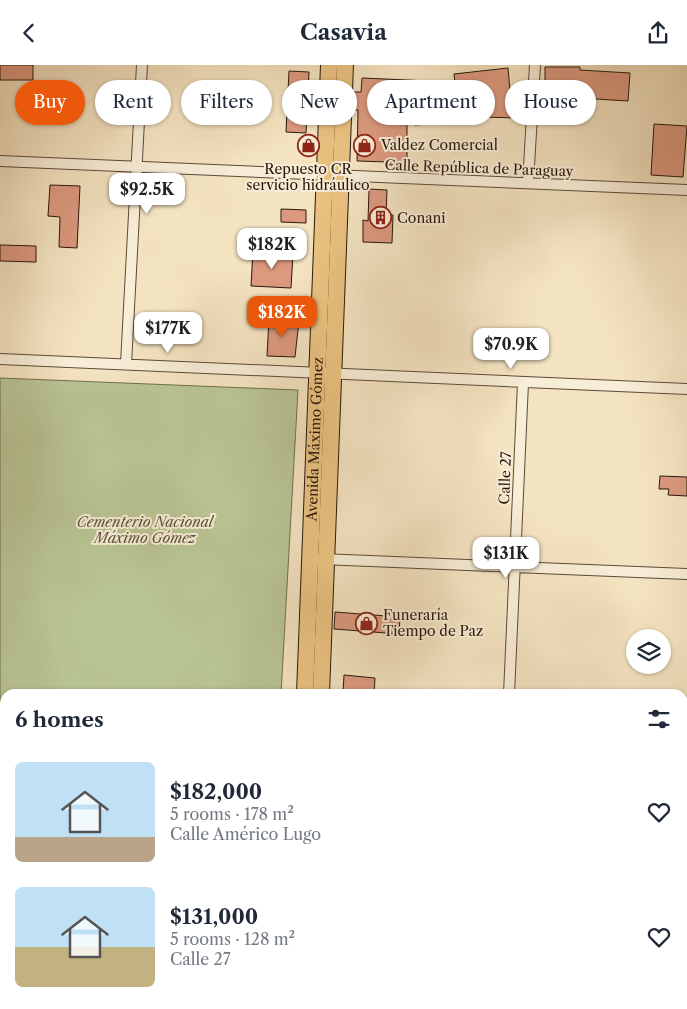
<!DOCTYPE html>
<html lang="en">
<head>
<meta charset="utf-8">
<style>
  :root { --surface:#fff; --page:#f2f2f3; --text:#1f2937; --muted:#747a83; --accent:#ea580c }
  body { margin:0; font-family:"Libre Caslon Text",serif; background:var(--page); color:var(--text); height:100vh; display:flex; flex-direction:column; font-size:19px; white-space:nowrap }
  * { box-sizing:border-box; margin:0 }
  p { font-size:16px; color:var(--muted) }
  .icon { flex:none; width:28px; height:28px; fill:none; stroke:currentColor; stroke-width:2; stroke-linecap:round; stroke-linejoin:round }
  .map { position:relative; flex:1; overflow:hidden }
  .details { position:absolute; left:0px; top:624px; width:688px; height:321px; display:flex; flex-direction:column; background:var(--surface); border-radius:15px 15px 0 0; box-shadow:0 1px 4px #0004 }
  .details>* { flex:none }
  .guide { position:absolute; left:15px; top:15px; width:658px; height:45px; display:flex; gap:10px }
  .buttons { position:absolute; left:626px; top:564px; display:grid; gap:10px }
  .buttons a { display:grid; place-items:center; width:45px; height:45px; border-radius:50%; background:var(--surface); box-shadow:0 1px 4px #0004; font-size:25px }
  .price { position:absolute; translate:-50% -42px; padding:0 11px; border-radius:10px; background:#fff; color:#222; font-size:16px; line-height:32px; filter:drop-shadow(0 1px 2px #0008) }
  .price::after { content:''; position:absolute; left:50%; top:30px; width:15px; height:11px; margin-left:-8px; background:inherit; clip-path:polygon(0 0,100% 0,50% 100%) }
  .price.current { background:var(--accent); color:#fff }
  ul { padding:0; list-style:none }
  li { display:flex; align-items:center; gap:15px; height:125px; padding:0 15px }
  li span { display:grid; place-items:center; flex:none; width:140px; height:100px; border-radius:8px; color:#555 }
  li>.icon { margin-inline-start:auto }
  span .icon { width:60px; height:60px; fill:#fffc; stroke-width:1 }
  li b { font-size:21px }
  h2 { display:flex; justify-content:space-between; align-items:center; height:60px; padding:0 15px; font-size:21px }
  .chip { padding:0 18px; border-radius:22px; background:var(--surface); box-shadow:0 1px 4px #0004; font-size:18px; line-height:45px }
  .chip.current { background:var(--accent); color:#fff }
  header { display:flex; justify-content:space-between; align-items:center; height:65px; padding:0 15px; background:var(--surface); font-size:22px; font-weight:800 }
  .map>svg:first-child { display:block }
</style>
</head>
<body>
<header><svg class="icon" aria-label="back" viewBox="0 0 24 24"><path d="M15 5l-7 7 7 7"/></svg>Casavia<svg class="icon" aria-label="share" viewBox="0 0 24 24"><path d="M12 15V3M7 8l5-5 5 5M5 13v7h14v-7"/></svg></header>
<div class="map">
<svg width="687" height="944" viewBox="0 0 687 944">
  <rect width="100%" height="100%" fill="#f4e3c1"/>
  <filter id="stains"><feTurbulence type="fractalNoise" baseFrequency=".004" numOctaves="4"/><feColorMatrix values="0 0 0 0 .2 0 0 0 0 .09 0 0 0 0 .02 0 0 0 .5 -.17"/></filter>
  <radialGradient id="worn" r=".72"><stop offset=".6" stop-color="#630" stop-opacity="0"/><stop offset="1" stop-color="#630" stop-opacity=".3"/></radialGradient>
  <path fill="#b9c494" stroke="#716e50" d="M0,313L298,325L281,629H5V940H265V944H0Z"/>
  <path fill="#dc997f" stroke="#29170b" d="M0,0H33V15H0Z
    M545,2H580V5L630,8L628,36L580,33V53H545Z
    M508,3L511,37H519V53L481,52V33L457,36L454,9Z
    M289,6L309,7L306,68L286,67Z
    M362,13L429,16V34L450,32L452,57L415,60L413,30L386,29L385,56H407V100H389V97L357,96L358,45H353L354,27H361Z
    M654,59L687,61L683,112L651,110Z
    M50,120L80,121L77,183L59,182L60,152L48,151Z
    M369,124L387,125L386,150H393L392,178L363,177V155L368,156Z
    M281,144L306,145V158L281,157Z
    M0,180L36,181V197L0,196Z
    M253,186L293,189L291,223L251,221Z
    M269,254L299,256L295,292L267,291Z
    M660,411L687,412V431L668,430L669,424H659Z
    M335,547L400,552L399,569L334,564Z
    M344,610L375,613L374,629L343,627Z"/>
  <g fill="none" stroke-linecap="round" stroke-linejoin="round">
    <defs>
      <path id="street" d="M0,96L687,125
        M528,118L535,0
        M0,294L687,324
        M126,299L142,0
        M321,494L687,509
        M509,629L523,318
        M682,688L687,689"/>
      <g id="primary">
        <path id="s1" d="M305,629L329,0"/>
        <path d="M321,629L345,0"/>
        <path d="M294,944V940"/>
        <path d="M310,944V940"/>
      </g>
    </defs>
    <use href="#street" stroke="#5c4a38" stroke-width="12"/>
    <use href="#primary" stroke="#29170b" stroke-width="18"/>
    <use href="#street" stroke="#f8edd7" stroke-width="10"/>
    <use href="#primary" stroke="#eac280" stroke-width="16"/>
  </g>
  <defs>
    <symbol id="shop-ring" viewBox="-11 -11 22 22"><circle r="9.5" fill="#f8edd7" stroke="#8f2418" stroke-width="1.5"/><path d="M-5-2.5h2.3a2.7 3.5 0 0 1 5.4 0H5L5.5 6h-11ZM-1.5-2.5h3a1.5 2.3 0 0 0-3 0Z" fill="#8f2418"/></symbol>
    <symbol id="building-ring" viewBox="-11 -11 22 22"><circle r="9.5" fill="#f8edd7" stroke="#8f2418" stroke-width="1.5"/><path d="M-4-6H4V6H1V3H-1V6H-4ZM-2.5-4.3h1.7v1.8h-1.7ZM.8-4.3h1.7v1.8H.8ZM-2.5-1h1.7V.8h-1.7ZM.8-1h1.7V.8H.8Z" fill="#8f2418"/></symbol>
  </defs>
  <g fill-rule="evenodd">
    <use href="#shop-ring" x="352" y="68" width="25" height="25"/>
    <use href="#shop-ring" x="296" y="68" width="25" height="25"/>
    <use href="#building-ring" x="368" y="140" width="25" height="25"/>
    <use href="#shop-ring" x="354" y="546" width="25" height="25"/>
  </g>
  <g text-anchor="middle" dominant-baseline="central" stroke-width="4" stroke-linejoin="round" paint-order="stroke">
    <g font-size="14" fill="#29170b" stroke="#f8edd7" text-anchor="start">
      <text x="381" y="80">Valdez Comercial</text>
      <text x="308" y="104" text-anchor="middle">Repuesto CR<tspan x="308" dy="16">servicio hidráulico</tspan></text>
      <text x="397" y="153">Conani</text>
      <text x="383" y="550">Funeraría<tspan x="383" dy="16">Tiempo de Paz</tspan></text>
    </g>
    <g font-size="14" fill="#29170b" stroke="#f8edd7">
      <text transform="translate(479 103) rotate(2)">Calle República de Paraguay</text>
      <text stroke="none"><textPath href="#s1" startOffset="255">Avenida Máximo Gómez</textPath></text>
      <text transform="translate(505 413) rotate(-88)">Calle 27</text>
    </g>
    <g font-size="14" font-style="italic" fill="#5b543b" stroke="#f8edd7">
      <text x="145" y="457">Cementerio Nacional<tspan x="145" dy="16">Máximo Gómez</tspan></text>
    </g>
  </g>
  <rect width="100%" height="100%" filter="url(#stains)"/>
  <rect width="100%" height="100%" fill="url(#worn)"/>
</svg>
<div class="buttons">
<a><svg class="icon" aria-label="layers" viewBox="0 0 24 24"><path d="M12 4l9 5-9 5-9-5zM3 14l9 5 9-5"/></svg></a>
</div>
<b class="price" style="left:147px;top:150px">$92.5K</b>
<b class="price" style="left:272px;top:205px">$182K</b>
<b class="price current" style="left:282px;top:273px">$182K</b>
<b class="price" style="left:168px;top:289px">$177K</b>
<b class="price" style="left:511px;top:305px">$70.9K</b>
<b class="price" style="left:506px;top:514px">$131K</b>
<div class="guide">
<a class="chip current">Buy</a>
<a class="chip">Rent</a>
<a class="chip">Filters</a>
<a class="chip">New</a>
<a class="chip">Apartment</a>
<a class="chip">House</a>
</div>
<section class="details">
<h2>6 homes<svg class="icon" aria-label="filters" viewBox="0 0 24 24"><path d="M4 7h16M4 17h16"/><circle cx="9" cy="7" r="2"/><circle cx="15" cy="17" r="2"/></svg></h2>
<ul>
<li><span style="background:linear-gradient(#bfe0f5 75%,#b9a48a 0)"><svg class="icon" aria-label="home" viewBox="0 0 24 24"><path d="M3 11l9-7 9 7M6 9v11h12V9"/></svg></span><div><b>$182,000</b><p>5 rooms · 178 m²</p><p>Calle Américo Lugo</p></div><svg class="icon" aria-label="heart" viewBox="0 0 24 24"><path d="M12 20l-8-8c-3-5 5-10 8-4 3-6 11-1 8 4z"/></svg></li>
<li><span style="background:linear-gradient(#bfe0f5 60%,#c2b280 0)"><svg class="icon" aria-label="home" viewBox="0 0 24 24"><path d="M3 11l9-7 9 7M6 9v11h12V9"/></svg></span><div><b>$131,000</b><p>5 rooms · 128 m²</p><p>Calle 27</p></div><svg class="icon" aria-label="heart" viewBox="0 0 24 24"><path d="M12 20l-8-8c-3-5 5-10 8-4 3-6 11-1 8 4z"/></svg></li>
</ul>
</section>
</div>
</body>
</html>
